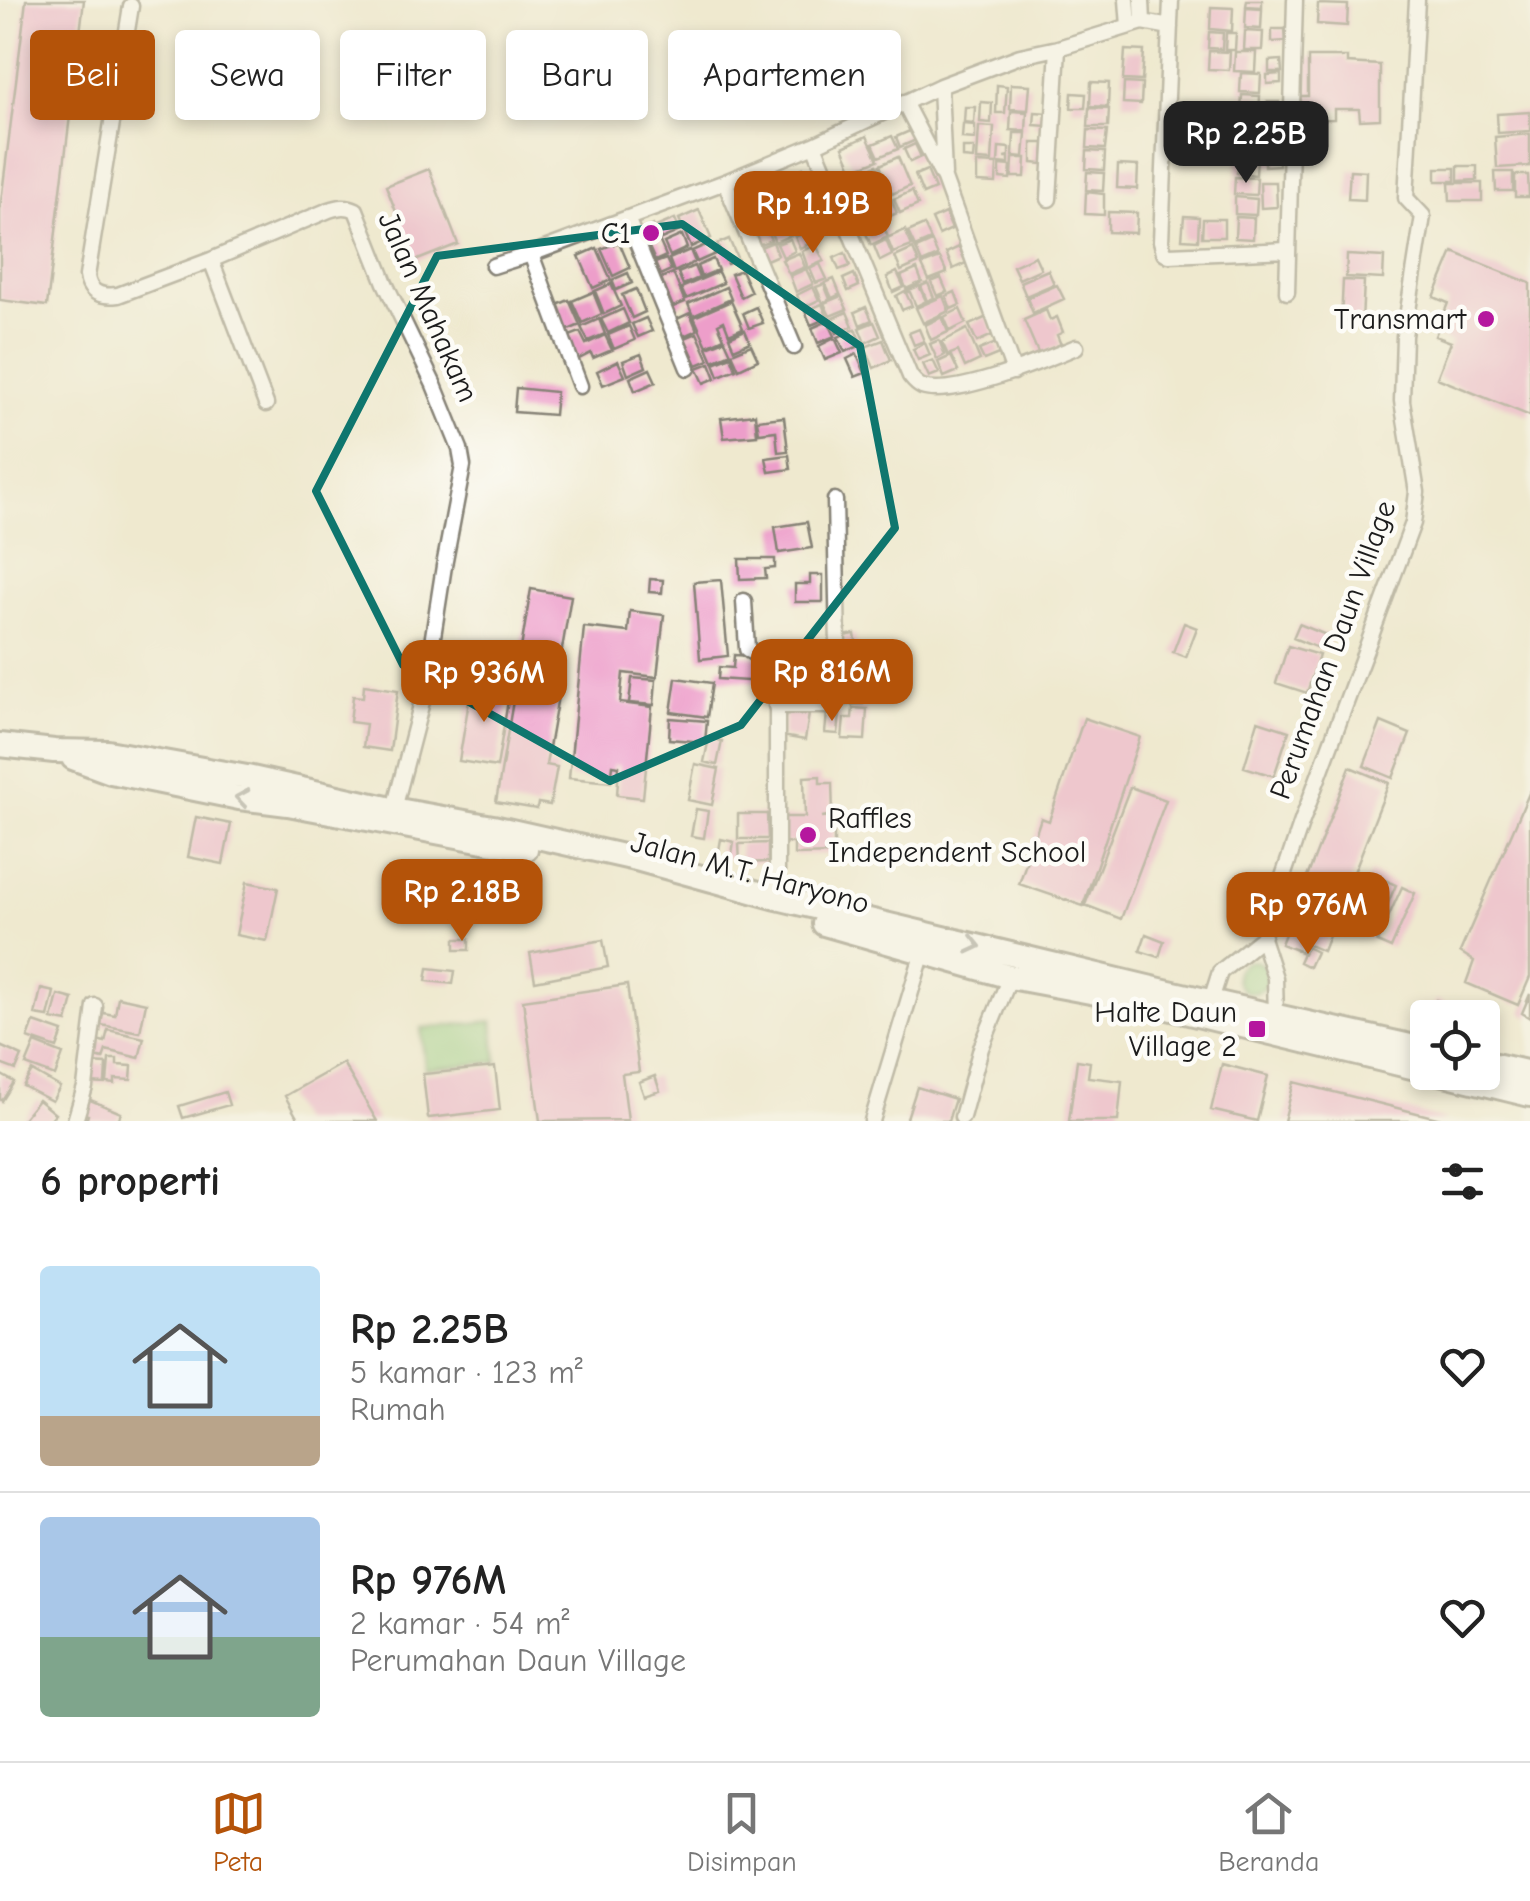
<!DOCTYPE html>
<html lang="id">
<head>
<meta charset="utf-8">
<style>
  :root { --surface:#fff; --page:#f2f2f2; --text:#222; --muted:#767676; --line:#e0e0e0; --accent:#b45309 }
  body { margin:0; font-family:"Comic Neue",sans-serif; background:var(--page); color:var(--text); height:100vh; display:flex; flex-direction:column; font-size:38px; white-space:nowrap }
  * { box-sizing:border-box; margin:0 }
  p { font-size:32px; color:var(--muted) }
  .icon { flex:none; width:55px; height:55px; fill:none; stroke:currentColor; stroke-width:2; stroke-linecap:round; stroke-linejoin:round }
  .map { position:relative; height:1121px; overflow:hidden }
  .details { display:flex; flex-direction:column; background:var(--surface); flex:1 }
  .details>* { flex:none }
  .top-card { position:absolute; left:30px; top:30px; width:1000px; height:90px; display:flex; gap:20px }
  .fabs { position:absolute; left:1410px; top:1000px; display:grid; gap:20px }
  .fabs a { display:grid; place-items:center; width:90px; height:90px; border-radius:10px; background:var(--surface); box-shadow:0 5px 15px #0003; font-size:50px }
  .price { position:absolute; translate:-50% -85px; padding:0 22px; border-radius:20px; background:var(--accent); color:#fff; font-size:32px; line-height:65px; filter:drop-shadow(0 2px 5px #0008) }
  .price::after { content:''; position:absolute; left:50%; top:60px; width:30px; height:22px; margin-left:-15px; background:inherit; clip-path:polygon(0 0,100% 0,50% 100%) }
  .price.on { background:#222; color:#fff }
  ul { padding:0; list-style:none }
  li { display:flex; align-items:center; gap:30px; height:250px; padding:0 40px }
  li+li { border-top:2px solid var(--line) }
  li span { display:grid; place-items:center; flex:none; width:280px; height:200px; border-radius:10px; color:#555 }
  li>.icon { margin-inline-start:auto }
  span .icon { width:120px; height:120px; fill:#fffc; stroke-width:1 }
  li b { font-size:42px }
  h2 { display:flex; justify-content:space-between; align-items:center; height:120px; padding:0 40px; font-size:42px }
  .pill { padding:0 35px; border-radius:10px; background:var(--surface); box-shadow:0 5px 15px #0003; font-size:35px; line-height:90px }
  .pill.on { background:var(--accent); color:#fff }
  .dock { display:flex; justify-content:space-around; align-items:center; height:140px; border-top:2px solid var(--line); background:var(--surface); font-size:28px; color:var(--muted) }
  .dock a { display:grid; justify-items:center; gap:5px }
  .dock .on { color:var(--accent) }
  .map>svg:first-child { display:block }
</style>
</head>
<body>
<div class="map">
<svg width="1530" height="1121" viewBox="0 0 1530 1121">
  <rect width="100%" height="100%" fill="#fdfcf7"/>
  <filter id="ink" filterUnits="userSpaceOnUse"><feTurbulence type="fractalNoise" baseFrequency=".01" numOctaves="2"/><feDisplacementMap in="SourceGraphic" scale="20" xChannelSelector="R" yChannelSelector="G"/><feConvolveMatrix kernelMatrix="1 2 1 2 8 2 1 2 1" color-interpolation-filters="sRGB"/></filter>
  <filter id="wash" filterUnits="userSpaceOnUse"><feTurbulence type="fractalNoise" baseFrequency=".0048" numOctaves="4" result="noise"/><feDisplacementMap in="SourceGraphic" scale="40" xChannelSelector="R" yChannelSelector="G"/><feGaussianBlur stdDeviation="2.25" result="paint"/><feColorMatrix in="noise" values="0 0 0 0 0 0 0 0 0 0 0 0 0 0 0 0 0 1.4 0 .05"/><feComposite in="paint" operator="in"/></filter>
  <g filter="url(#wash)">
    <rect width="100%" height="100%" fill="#efe9cf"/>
    <path fill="#8ec97d" stroke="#55724c" stroke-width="2.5" d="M1236 977a16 16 0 1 1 32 0a16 16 0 1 1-32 0Z
      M493,1021L497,1062L425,1069L421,1028Z"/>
    <g id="blocks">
      <path fill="#ed9eca" d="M26,0H84L47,306L0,300V210Z
        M1247,0H1262V7L1246,6Z
        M1318,4L1348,5L1347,26L1317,24Z
        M1211,7L1233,8L1232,31L1210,29Z
        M1246,8L1262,9L1261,29L1245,28Z
        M1272,29H1285L1286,41L1272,42Z
        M1245,31L1263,32L1262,50H1244Z
        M1209,32L1223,33L1222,49L1208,48Z
        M1226,33H1236L1235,50H1225Z
        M1125,50L1144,51L1142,81L1123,80Z
        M1209,51L1230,52L1229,70L1208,69Z
        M1235,52H1256L1255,72L1234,71Z
        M1308,57H1347V63L1380,65V119L1360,120L1359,109H1334V119L1301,120L1300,96H1308Z
        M1281,60L1282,72H1269V61Z
        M1241,73L1261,74L1260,93L1240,92Z
        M1281,74V83L1267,84V75Z
        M1091,82L1109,83L1108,107L1090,106Z
        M1124,83L1142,84L1141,104L1123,103Z
        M1011,84L1030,85L1028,110L1010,109Z
        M997,85L1007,86L1005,113H996Z
        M1072,93L1086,94L1085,108H1071Z
        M1242,95L1260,96L1259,113L1241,112Z
        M981,102L992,103L991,123L980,122Z
        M1267,102H1279V112L1267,113Z
        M965,107H975L974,123L964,122Z
        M1089,108L1109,109L1108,127H1088Z
        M1011,111L1027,112L1026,131L1010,130Z
        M1035,112L1047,113V126L1034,125Z
        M1530,112V131L1498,133L1497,114Z
        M1266,114H1277L1278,123L1266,124Z
        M1240,115L1258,116L1257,133L1240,132Z
        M963,124L975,125V139L962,138Z
        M979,126L994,127L992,161L977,160Z
        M912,130L916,140L900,147L896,137Z
        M1088,130L1107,131L1105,149L1087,148Z
        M1014,133H1026L1024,157L1013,156Z
        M1530,134V166L1497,168L1495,137Z
        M1241,135L1257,136L1256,154L1240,153Z
        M867,136L878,160L853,170L843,147Z
        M892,136L898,149L879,157L873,144Z
        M1032,143H1044L1043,164L1032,163Z
        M1278,143L1279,165L1265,166L1264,144Z
        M915,144L921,157L910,162L904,149Z
        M999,147L1009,148V156L1004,157H1009V164L998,163Z
        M963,148H974L973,159L963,158Z
        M1087,151L1105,152L1104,170L1086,169Z
        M898,157L910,186L892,194L880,165Z
        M1238,157L1257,158L1256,175L1237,173Z
        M1013,158H1026L1025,177H1012Z
        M977,163L997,164L996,183L977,182Z
        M877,165L883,180L867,187L861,172Z
        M1000,165L1011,166L1010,179L1000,178Z
        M1118,165L1138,166L1137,189L1117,188Z
        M1458,166H1477V180L1458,181Z
        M803,168L806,175L812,173L821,194L815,196L817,202L808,206L794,172Z
        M1436,168H1455V181H1436Z
        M429,169L458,244L415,261L386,186Z
        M927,170L935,189L923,194L915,175Z
        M1350,170L1366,171L1365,200L1348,199Z
        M791,172L798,189L782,196L775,180Z
        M1087,172L1104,173L1103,191L1086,190Z
        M1495,172H1513V191H1496Z
        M1515,175H1528L1529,197H1515Z
        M1235,177L1257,178L1256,195L1234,194Z
        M772,181L779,197L761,205L754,189Z
        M1260,182H1276L1277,207L1261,208Z
        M1449,183H1482V201H1450Z
        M912,191L918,205L900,213L894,199Z
        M800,192L805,205L787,213L782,200Z
        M1086,192L1104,194V215L1085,214Z
        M1235,197L1257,199L1256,215L1235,214Z
        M891,199L897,213L879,221L872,206Z
        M823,203L831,219L821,223L814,207Z
        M779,204L792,235L775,242L766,221L753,226L747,214L759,208L761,212Z
        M869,205L876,222L864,228L857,211Z
        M699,210L711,238L691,247L679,219Z
        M807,211L813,225L805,229L799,215Z
        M1108,212L1137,213L1136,233L1108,232Z
        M796,213L803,231L794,235L787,217Z
        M945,213L952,229L939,235L932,219Z
        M1184,216L1199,217L1198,240L1182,239Z
        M1236,217L1254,218L1253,239L1235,238Z
        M675,219L680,231L661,239L656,227Z
        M1203,219H1224V237H1202Z
        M882,223L888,237L871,245L865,231Z
        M653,225L659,238L648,242L643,229Z
        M924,225L931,240L915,247L908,232Z
        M765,226L771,240L758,245L752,231Z
        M813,229L818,240L800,248L795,237Z
        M905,230L912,246L893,253L887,238Z
        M682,235L687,248L670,256L664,243Z
        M729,239L738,260L727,264L717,244Z
        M790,239L795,251L783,257L777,244Z
        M659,240L666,256L655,261L648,245Z
        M886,240L892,255L880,261L874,246Z
        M619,242L630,268L613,276L601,249Z
        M773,242L778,255L764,261L758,248Z
        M932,242L938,256L922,263L916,249Z
        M710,243L715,254L697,262L692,251Z
        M816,245L824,261L808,268L802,251Z
        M959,247L966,263L953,269L946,253Z
        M597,248L611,280L593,288L579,256Z
        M913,249L919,263L901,271L895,257Z
        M690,250L695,262L674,272L669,259Z
        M1453,252L1530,283V416L1437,378L1451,342L1435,336L1448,303L1434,297Z
        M799,253L805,267L789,274L782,260Z
        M845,253L850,266L839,270L834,258Z
        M1347,255L1384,257L1383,279L1346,277Z
        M1035,256L1041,269L1019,279L1013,266Z
        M940,258L947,273L929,280L922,265Z
        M666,259L671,270L660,275L655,263Z
        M713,259L718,270L701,277L697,266Z
        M820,264L827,279L816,283L810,269Z
        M694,266L699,278L683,285L678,273Z
        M806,269L813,284L796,292L790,276Z
        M917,269L922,282L908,288V293L901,276Z
        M741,270L751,292L741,297L731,274Z
        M1048,270L1054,284L1026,296L1020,282Z
        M718,272L723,283L686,299L681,288Z
        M897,272L904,287L893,292L887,277Z
        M628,273L632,283L616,290L612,280Z
        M673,273L685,302L673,307L661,278Z
        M854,274L859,286L848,291L843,279Z
        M941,278L947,292L937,296L931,282Z
        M834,279L840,294L832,298L825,283Z
        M1343,280L1364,281L1362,322L1341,321Z
        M928,283L934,298L927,301L921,286Z
        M611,284L621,306L604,314L595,291Z
        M824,284L830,299L823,303L816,287Z
        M1057,285L1064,299L1033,313L1027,298Z
        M919,286L926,301L916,306L909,290Z
        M726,287L731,299L693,316L688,304Z
        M813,287L819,300L802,308L797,295Z
        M636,289L645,312L632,318L622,295Z
        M905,291L912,306L902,310L896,296Z
        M593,292L602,314L582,323L572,301Z
        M955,292L960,305L951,309L946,296Z
        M841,296L847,309L830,316L824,303Z
        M943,296L949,311L923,323L916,308Z
        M569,300L580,325L566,331L555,306Z
        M731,301L743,328L729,334L724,321L718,324L724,338L707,346L694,317Z
        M822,304L828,318L811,325L805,311Z
        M756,307L763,323L749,328L743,313Z
        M866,307L872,320L860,325L855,312Z
        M623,309L629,323L608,333L601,319Z
        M960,309L966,323L950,331L944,317Z
        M1046,310L1050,320L1057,317L1063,332L1057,335L1061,345L1039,355L1024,320Z
        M847,312L853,326L837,333L831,319Z
        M690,313L697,330L684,336L677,319Z
        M942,317L948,332L931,340L925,325Z
        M987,317L995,334L977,342L969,325Z
        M646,318L652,331L638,337L632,324Z
        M599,319L605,334L588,341L581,327Z
        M828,321L835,336L818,343L812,328Z
        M874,322L880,336L865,343L859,328Z
        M629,326L635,340L614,349L608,335Z
        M855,329L862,345L845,352L838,337Z
        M919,329L924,341L914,345L909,333Z
        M967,329L980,360L965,367L958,351L948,355L942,342Z
        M745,330L750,342L734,349L729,337Z
        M580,332L586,344L605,335L612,350L593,358L591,353L577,360L567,337Z
        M697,333L709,360L697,365L685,338Z
        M835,338L842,353L825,360L819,346Z
        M725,340L731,353L713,361L707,347Z
        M883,340L891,360L874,368L865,347Z
        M939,340L945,355L937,359L930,344Z
        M925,343L930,355L918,360L913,349Z
        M996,343L1001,353L984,360L979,350Z
        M751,345L758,360L739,369L732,353Z
        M641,354L646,367L628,375L623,361Z
        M857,354L865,373L855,377L847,359Z
        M731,356L736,369L719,376L714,363Z
        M951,356L958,371L944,377L938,362Z
        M933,360L939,373L929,377L923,364Z
        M618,361L625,376L603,385L597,371Z
        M710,363L716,378L704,383L697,368Z
        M650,369L656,382L635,391L630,378Z
        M516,388L556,392L554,415L514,412Z
        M755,414L757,435L724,438L721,418Z
        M784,417L788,451L778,452L776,431L759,433L757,420Z
        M789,455L791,469L769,472L766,458Z
        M807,522L812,548L779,553L775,527Z
        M739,559H775V568L765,569L766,578L740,579Z
        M810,575H823V602H795V584H810Z
        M650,579L663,580L662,593L649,592Z
        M721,580L728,656L700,659L694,582Z
        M531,589L571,596L558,673L518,666Z
        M630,611L664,615L657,677L623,673L620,703L652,707L643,798L617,795L619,766L613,765L611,782L569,778L584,627L628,632Z
        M1184,623L1197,628L1186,657L1173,652Z
        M1299,624L1331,637L1325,651L1293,638Z
        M855,634L857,648L845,650L843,636Z
        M1288,646L1319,655L1307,693L1276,683Z
        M734,655L764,657L762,682L718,679L719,667L733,668Z
        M858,655L859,670L846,671L845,656Z
        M518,671L561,679L546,765L557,767L550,805L538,803L537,809L496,802Z
        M632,678L656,680L654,705L629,703Z
        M676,678L712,683L707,717L671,712Z
        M472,683L510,689L497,767L459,761Z
        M364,685L398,690L390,751L363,747L366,724L350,722L353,696L363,697Z
        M851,685H862L863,704L844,705L843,695L852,694Z
        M853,708L867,709L865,740L842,739L844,718H852Z
        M786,711L809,714L805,740L782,736Z
        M827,713L840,714L838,734L825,733Z
        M670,718L707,721L705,742L669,739Z
        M1084,718L1140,737L1083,906L1019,884L1041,818L1049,821Z
        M1258,721L1289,731L1274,776L1244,767Z
        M1381,722L1410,734L1393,778L1364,766Z
        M709,738L722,741L717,765L704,762Z
        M695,764L719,769L712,805L688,800Z
        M1350,767L1389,783L1323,951L1304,943L1301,952L1281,944Z
        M820,776V783H832L833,815L822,817L834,816V854L794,855V843H782V817H805L804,777Z
        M1130,787L1166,800L1121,919L1085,905Z
        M1530,791V977L1518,1005L1466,983L1474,961L1460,952Z
        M696,809L708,811L704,838L691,836Z
        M738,814H767L768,839H738Z
        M196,817L231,824L223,864L188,857Z
        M721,839L734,842L731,859L718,856Z
        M768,843V862L740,863L739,844Z
        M472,865L479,866L476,883L468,881Z
        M484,869L496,871L494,891L481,890Z
        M500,873L514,875L511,893L498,891Z
        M1370,873L1396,885L1372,939L1347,928Z
        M247,882L278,888L267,941L236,935Z
        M438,884L474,889L471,914L434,909Z
        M1402,887L1415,893L1391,948L1377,942Z
        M1146,934L1164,941L1159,957L1140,951Z
        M455,939H469V950H455Z
        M603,940L608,967L535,981L530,953Z
        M1306,947L1316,952L1309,967L1299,962Z
        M428,968L455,971L453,984L426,981Z
        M627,985L639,1072L622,1074L628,1120L540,1121L523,1000Z
        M41,989L54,992L48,1017L35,1015Z
        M1530,994V1018L1522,1013Z
        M58,995L73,999L67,1022L52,1019Z
        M118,997L146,1003L140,1032L101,1025L103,1013L115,1015Z
        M1436,1000L1454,1006L1451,1018H1430Z
        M34,1022L63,1032L57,1048L28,1038Z
        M108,1030L144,1038L139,1058L106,1050L103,1059L92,1056L96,1040L105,1042Z
        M35,1043L63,1054L55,1076L26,1065Z
        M0,1046L22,1056L16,1070L0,1064Z
        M109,1059H117V1065L132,1066L131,1080L115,1079V1084L107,1083Z
        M1077,1060L1090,1062L1088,1077L1122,1081L1118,1121H1069Z
        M92,1063L106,1064L105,1084L90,1083Z
        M343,1063L377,1121H299L285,1096Z
        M1222,1064L1268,1076L1257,1121L1211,1110Z
        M495,1067L500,1110L428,1118L423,1074Z
        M32,1071L60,1087L52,1101L23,1086Z
        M0,1074L14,1082L2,1101L0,1099Z
        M655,1076L660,1091L644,1096L639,1082Z
        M1294,1082L1445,1120V1121H1284Z
        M917,1087L955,1099L948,1121H906Z
        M225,1092L229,1105L183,1118L179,1106Z
        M88,1099L121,1113L118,1121H86L88,1115L82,1113Z
        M38,1100L55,1114L49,1121H21Z"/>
    </g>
  </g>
  <g filter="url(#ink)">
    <use href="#blocks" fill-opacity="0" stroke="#868276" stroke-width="2.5"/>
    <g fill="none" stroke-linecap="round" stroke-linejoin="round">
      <defs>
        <path id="street" d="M1127,0L1129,26
          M1142,0L1143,22
          M1171,0L1161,241L1164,252L1169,255L1287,250
          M131,6L87,276C89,293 101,297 118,295L211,260L329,210C339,207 346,205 356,210L385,283L434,385L460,449L463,466L444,566L424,694L394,809
          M940,86L944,175
          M904,102L944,179L1014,372
          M814,145L910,376C914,381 916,384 922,387C955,398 1043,360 1076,347
          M725,182L794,347
          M1049,199L1058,48
          M627,218L688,368
          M531,254L580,386
          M211,260L266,404
          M493,266L531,254L725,182L814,145L940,86L1020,56L1058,48L1143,22L1170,27
          M1287,292L1295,0
          M744,601L747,649L753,653L773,658L777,665V898
          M776,706H827L833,704L839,696L835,500
          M1262,938L1275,978L1276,1017
          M1211,1000L1220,972L1262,938L1302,821L1413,523L1417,492L1402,401L1404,336L1423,216L1406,198L1417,0
          M962,1117L981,1048L1010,977
          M75,1121L85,1087L95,1006
          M872,1121L923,952"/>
        <path id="primary" d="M0,745L54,751L108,752L247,777L387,808L493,827L636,859L777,898L1156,989L1428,1050
          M73,758L111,772L239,798L288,804L526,849
          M824,924L1010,977L1139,1001L1428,1071
          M1482,1062L1530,1073
          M1436,1072L1530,1095"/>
      </defs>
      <use href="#street" stroke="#868276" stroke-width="19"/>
      <use href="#primary" stroke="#868276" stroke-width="28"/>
      <use href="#street" stroke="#fff" stroke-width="14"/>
      <use href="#primary" stroke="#fff" stroke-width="22"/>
    </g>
    <defs><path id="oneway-chevron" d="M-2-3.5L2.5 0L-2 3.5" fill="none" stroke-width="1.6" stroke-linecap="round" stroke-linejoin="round" transform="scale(2.5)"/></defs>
    <g stroke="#999">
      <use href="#oneway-chevron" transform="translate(242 798) rotate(-171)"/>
      <use href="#oneway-chevron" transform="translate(974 945) rotate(13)"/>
    </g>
  </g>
  <path d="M0 0H1530V1121H0ZM682,224L860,346L895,528L741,725L610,781L403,665L316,491L437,256Z" fill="#efe9cf" fill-opacity=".55" fill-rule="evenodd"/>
  <path fill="none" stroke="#0f766e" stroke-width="8" stroke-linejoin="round" d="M682,224L860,346L895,528L741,725L610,781L403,665L316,491L437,256Z"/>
  <g fill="#b5179e" stroke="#fdfcf7" stroke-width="4">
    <circle cx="651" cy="233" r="10"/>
    <circle cx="1486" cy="319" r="10"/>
    <circle cx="808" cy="835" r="10"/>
    <rect x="1247" y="1019" width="20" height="20" rx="5"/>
  </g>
  <g text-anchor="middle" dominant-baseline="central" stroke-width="9" stroke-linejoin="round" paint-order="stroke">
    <g font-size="30" fill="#1c1c1c" stroke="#fdfcf7" text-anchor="end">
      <text x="631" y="233">C1</text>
      <text x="1466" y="319">Transmart</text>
      <text x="828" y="818" text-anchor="start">Raffles<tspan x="828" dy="34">Independent School</tspan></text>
      <text x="1237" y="1012">Halte Daun<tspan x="1237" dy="34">Village 2</tspan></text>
    </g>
    <g font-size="30" fill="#1c1c1c" stroke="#fdfcf7">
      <text transform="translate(428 307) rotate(66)">Jalan Mahakam</text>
      <text transform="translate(1333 650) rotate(-70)">Perumahan Daun Village</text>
      <text transform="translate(750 873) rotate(15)">Jalan M.T. Haryono</text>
    </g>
  </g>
</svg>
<div class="fabs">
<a><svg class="icon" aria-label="locate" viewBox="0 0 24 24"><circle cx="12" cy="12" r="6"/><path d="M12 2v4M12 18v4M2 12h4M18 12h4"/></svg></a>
</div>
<b class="price on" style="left:1246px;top:186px">Rp 2.25B</b>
<b class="price" style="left:813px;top:256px">Rp 1.19B</b>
<b class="price" style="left:832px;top:724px">Rp 816M</b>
<b class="price" style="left:484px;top:725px">Rp 936M</b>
<b class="price" style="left:462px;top:944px">Rp 2.18B</b>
<b class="price" style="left:1308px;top:957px">Rp 976M</b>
<div class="top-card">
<a class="pill on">Beli</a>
<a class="pill">Sewa</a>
<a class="pill">Filter</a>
<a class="pill">Baru</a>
<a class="pill">Apartemen</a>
</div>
</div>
<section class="details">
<h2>6 properti<svg class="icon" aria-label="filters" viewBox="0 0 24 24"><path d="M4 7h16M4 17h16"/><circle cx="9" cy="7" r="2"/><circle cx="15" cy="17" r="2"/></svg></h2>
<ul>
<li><span style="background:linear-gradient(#bfe0f5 75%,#b9a48a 0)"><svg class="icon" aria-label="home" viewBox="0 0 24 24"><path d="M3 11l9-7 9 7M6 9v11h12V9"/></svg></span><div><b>Rp 2.25B</b><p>5 kamar · 123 m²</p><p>Rumah</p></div><svg class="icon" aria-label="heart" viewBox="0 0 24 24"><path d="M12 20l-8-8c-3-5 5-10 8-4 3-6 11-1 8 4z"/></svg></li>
<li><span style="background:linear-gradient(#a9c7e8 60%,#7fa58c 0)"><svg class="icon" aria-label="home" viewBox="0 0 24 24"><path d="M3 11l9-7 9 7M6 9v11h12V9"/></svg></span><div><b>Rp 976M</b><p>2 kamar · 54 m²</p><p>Perumahan Daun Village</p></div><svg class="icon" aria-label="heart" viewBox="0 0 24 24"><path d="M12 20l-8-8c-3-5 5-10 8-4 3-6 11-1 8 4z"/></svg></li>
</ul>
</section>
<nav class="dock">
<a class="on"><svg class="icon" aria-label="map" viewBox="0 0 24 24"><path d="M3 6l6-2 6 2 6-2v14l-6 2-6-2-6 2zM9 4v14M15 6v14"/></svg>Peta</a>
<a><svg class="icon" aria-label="saved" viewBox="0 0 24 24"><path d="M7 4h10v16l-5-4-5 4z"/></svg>Disimpan</a>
<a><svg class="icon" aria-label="home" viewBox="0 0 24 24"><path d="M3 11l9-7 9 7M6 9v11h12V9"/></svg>Beranda</a>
</nav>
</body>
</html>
